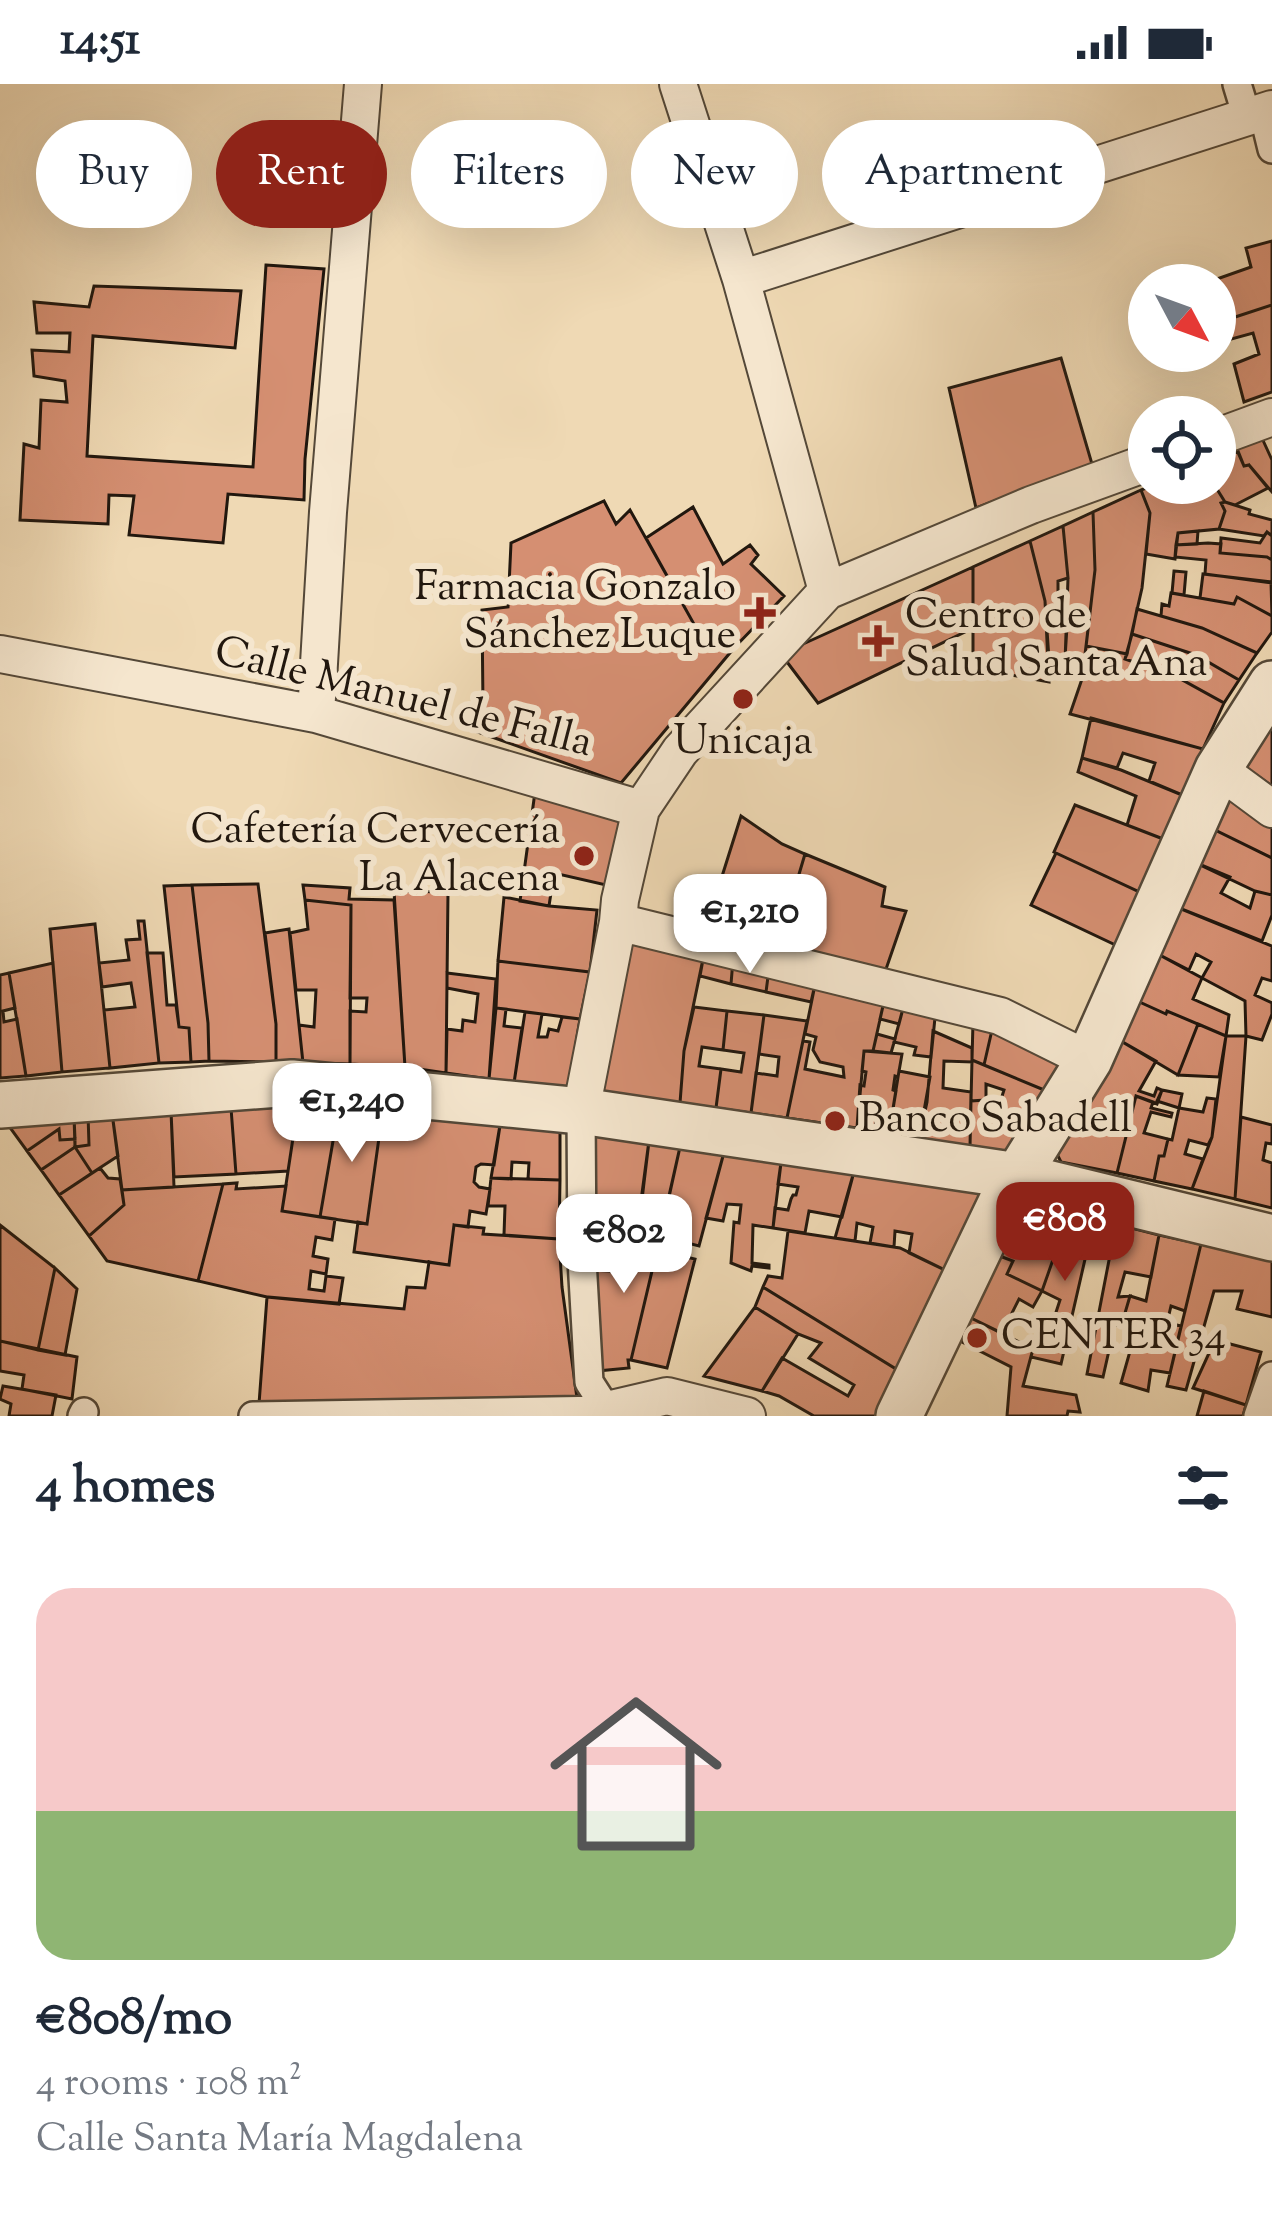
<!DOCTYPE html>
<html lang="en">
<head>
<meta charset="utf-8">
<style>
  :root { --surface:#fff; --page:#f2f2f3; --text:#1f2937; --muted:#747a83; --accent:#8f2418 }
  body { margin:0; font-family:"Sorts Mill Goudy",serif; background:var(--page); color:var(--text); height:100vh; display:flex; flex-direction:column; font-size:45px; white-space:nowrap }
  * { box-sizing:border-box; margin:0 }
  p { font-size:39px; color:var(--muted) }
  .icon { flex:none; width:66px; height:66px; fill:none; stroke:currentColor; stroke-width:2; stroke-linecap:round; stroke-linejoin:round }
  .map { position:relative; height:1332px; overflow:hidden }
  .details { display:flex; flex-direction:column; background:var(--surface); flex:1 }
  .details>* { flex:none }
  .guide { position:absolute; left:36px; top:36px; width:1200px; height:108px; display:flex; gap:24px }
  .needle { width:78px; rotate:131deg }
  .buttons { position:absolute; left:1128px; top:180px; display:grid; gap:24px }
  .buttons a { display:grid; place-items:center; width:108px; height:108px; border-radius:50%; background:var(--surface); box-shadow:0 12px 48px #0002; font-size:60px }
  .price { position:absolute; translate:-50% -102px; padding:0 27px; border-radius:24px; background:#fff; color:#222; font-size:39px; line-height:78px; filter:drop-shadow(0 3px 6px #0008) }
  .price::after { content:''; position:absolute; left:50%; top:72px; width:36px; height:27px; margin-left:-18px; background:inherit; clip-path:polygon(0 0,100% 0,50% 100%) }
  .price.on { background:var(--accent); color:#fff }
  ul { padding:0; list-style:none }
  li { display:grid; align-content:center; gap:24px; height:636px; padding:0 36px }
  li span { display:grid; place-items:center; height:372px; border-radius:36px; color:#555 }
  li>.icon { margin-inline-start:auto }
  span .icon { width:216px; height:216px; fill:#fffc; stroke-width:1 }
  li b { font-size:51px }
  h2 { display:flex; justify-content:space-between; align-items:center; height:144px; padding:0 36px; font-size:51px }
  .chip { padding:0 42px; border-radius:54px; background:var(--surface); box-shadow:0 12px 48px #0002; font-size:42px; line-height:108px }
  .chip.on { background:var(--accent); color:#fff }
  .status { display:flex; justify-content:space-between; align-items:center; height:84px; padding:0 60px; background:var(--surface); direction:ltr }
  .status svg { height:33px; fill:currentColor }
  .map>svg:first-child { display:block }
</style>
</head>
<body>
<div class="status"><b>14:51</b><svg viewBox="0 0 49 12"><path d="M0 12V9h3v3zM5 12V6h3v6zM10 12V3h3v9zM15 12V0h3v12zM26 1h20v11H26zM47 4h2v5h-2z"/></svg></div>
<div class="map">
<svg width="1272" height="1332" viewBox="0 0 1272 1332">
  <rect width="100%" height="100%" fill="#efd9b4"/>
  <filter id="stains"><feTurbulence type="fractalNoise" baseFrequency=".00167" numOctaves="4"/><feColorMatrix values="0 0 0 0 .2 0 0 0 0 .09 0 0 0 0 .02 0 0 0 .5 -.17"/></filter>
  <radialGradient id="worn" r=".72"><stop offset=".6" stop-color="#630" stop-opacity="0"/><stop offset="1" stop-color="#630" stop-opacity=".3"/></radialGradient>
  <path fill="#d58f72" stroke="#21170e" stroke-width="3" d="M1272,157V221L1223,237L1214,196L1251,183L1246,164Z
    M266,181L324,185L305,375L304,416L228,410L223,459L129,451L134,412L109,411L108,440L20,436L24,360L39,364L41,316L67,318L65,297L34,292L32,266L69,268L70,249H37L34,218L89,223L94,202L241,207L235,264L93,252L87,372L253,383Z
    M1272,221V308L1244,318L1234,280L1259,270L1253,249L1228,256L1223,237Z
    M1061,274L1092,380L976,424L949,304Z
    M1261,352L1272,376V408L1249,381L1244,382L1236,364Z
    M1238,367L1244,382L1249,381L1268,404L1235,421L1225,418L1215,402L1211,403L1209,399H1215V376Z
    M1159,399H1209L1211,403L1215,402L1225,418L1221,419L1225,427L1219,445L1178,449L1175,475L1146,470L1150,429L1141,406Z
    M1141,406L1150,429L1142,504L1127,570L1086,562L1095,486L1093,428Z
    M604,417L616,440L630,426L695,542L708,557L718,549L734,564L621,699L475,647L483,622L482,526L508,523L511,459Z
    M1225,418L1250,426L1249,430L1272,436V452L1267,448L1264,452L1219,445L1225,427L1221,419Z
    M693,423L723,480L750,461L758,471L751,480L784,512L734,564L718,549L708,557L695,542L646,454Z
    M1093,428L1095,486L1084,580L1065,578L1068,494L1063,442Z
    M1063,442L1068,494L1058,497V530L1068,527L1065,574L1049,575L1045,517L1030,457Z
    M1198,447L1197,460L1176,461L1178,449Z
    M1267,448L1272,452V476L1267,473L1220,469L1221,454L1260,459Z
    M1030,457L1045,517L1049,598L973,584V538L990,536L989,523L973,525V483Z
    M1208,459L1221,460L1220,469L1267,473L1272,476V499L1205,490L1206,476L1175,473L1176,461Z
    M973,483V544L818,619L781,570Z
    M1174,487L1186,488L1184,511L1172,509Z
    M1203,490L1271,498L1272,532L1237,513L1234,520L1200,514Z
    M1171,509L1234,520L1237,513L1272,532V548L1257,569L1202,544L1161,532L1162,520L1169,522Z
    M1137,525L1202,544L1257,569L1239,596L1196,571L1132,550Z
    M1132,550L1196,571L1239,596L1224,619L1175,592L1125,575Z
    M1086,562L1127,570L1125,575L1175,592L1224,619L1203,665L1070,630L1082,595Z
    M1272,633V702L1242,681Z
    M1091,634L1203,665L1187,713L1149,697L1155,679L1123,669L1117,684L1082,674Z
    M1082,674L1121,686L1187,713L1171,758L1127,741L1136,712L1078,688Z
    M1225,707L1272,741V774L1209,743Z
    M535,708L621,733L606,801L554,789L549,822L520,817Z
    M1075,721L1171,758L1148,812L1054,768Z
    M741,732L782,760L805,770L778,861L707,840Z
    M1209,743L1272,774V811L1255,807L1194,778Z
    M1056,769L1148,812L1124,865L1031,821Z
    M805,770L885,803L882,822L906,827L885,888L778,861Z
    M1194,778L1230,793L1221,809L1250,824L1255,807L1272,811V831L1262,857L1174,822Z
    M258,800L276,940V978L209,977L208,939L192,801Z
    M192,801L208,939L209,977L191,978L189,944L179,943L164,802Z
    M303,801L350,804L349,815L394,816L405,983L350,980V927L366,928L367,914H350L351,821L305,816Z
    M394,807L448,808L446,989L405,983Z
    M504,813L549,822L597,826L590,888L498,877Z
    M305,816L351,821L350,980L303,979L299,941L314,943L316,906H296L290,849L308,845Z
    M1174,822L1272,862V897L1262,894L1255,911L1272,919V930L1262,956L1246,952L1245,917L1202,894L1211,878L1196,870L1189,886L1154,868Z
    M138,837H144L159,979L110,984L104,926L135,923L131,899L102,903L99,879L129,876L126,856L140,855Z
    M95,840L110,984L62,988L50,845Z
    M289,845L299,941L303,979L276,978V940L265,849Z
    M633,853L704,870L684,967L680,1019L602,1008Z
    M1154,868L1202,894L1193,915L1229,931L1226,952L1167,927L1166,930L1133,915Z
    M147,869H163L167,921H176L179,943L189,944L191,978L159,979Z
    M704,870L733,876L731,900L700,892Z
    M733,876L769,885L766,908L731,900Z
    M498,877L590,888L580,935L496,924Z
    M53,879L62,988L26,992L9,889Z
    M769,885L816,896L811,918L766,908Z
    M9,889L15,924L3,927L4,938L17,935L26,992L0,994V891Z
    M447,889L496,895L489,995L446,989L447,945L462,947L463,936L475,938L478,910L447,904Z
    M816,896L885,913L873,967H864L857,1044L787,1034L803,957L810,958L805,985L844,993L843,983L820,978L813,966L816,953L805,950Z
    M885,913L905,917L899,940L880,935Z
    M1133,915L1166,930L1167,927L1198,940L1178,991L1114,953Z
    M905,917L936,924L931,973L914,971L916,963L894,958Z
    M694,923L727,927L723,966L702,963L699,982L721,985L716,1024L680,1019L684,967Z
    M496,924L506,925L504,942L522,944L514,999L489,995Z
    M727,927L764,931L751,1029L716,1024L721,985L741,988L744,969L723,966Z
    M525,928L542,930L538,953H547L549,945L558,947L562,933L580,935L568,1007L514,999Z
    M764,931L807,937L787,1034L751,1029L756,989L777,992L779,973L759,970Z
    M973,938L992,946L984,981L972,976Z
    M1198,940L1226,952L1219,993L1178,991Z
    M992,946L1066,974L1049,1008L984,981Z
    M933,947L972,964V978L944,977L943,1004L971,1008L970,1063L919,1055L927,1018Z
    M877,950L895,955L891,969L873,967Z
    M1226,952H1246L1235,1115L1192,1105L1212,1053Z
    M1114,953L1156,977L1139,1007L1154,1012L1157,1004L1162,1006L1157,1020L1136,1012L1117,1089L1061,1078L1056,1068Z
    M864,967L902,970L898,993L895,992L893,1006L896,1007L891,1037L877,1034L874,1047L857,1044L860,1001L864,1002L866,988L862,987Z
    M972,976L1049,1008L1033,1038L1011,1035L1013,1030L998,1025L1004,1006L986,1000V1016L971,1017Z
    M899,987L930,993L919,1055L874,1047L877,1034L891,1037Z
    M1162,1006L1182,1010L1179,1024L1157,1017Z
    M1136,1012L1153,1018L1151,1024L1172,1029L1171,1033L1151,1028L1144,1049L1168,1055L1164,1072H1159L1154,1097L1117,1089Z
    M1207,1014L1216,1015L1212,1053L1208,1061L1189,1056L1185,1070L1203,1075L1192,1105L1154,1097L1159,1072H1164L1168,1055L1172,1056L1179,1024L1203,1028Z
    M986,1016L1000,1019L998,1025L1013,1030L1011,1035L1033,1038L1017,1071L970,1063L971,1017Z
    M298,1021L288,1087L236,1090L231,1024Z
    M298,1021L339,1022L320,1133L282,1127Z
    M339,1022L383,1025L367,1140L320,1133Z
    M231,1024L236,1090L174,1093L171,1027Z
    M383,1025L501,1035L494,1081L481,1080L476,1083L474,1098L479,1103L490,1105L486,1130L470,1127L468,1143L454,1141L449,1181L354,1168L358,1138L367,1140Z
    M171,1027L174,1103L122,1106L112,1029Z
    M112,1029L118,1072L92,1089L75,1063L89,1061L88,1030Z
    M88,1030L89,1061L75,1063L74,1032Z
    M74,1032L75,1055L60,1056L59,1045L27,1067L11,1045L18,1034Z
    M1241,1033L1272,1041V1060L1266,1059L1263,1076L1272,1079V1124L1235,1115Z
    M501,1035L560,1040V1096L528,1095L529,1079L512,1078L511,1095L491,1094Z
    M596,1040L650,1049L640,1132L627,1130L629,1188L591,1186L590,1114Z
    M59,1045L60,1056L75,1055V1063L41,1086L27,1067Z
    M650,1049L682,1054L667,1122L641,1117Z
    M682,1054L726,1061L699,1162L660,1152Z
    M726,1061L782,1071L773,1144L753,1141L752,1179L769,1181V1184L752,1182L751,1187L731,1179L734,1138L739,1139L741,1121L727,1120L723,1137L706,1134Z
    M75,1063L92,1089L59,1111L41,1086Z
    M782,1071L855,1084L842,1133L809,1127L805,1149L773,1144L775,1124L788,1126L791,1115L793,1111H796L798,1103L778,1100Z
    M100,1084L108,1094L120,1095L124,1121L89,1152L59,1111Z
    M855,1084L993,1108L951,1189L909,1169L912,1150L895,1147L894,1163L870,1159L873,1143L857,1139L855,1157L835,1154Z
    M491,1094L560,1096L559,1155L504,1151L505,1122H488Z
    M237,1099L236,1105L286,1102L282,1127L335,1135L332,1156L316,1153L313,1172L328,1175L326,1190L311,1187L309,1205L324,1207L326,1192L343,1194L339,1220L267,1213L198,1197L223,1100Z
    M223,1100L198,1197L107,1177L89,1152L124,1121L122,1106Z
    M1020,1119L1069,1130L1042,1207L1007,1190L1013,1177L997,1171Z
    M627,1130L664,1136L631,1276H628L629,1284L597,1287L591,1186L629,1188Z
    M1069,1130L1094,1136L1061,1280L1031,1273L1033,1265L1045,1262L1060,1216L1042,1207Z
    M1116,1140L1159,1151L1151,1193L1125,1188L1118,1213L1130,1212L1125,1229L1140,1232L1136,1247L1115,1240L1103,1293L1087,1290Z
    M0,1141L55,1184L38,1266L0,1257Z
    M454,1141L484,1144L483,1150L559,1155L562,1203L577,1314L259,1320L267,1213L404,1225L407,1203L425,1204L429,1178L449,1181Z
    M788,1147L900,1164L951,1189L901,1288L763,1203L768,1192L782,1194Z
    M1159,1151L1201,1160L1185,1227L1171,1222L1167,1239L1181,1242L1170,1289L1151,1286L1148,1307L1121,1299L1140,1232L1125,1229L1130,1212L1146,1217Z
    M1201,1160L1272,1174V1233L1237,1225L1242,1207H1214L1186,1306L1167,1302Z
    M657,1166L695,1175L667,1284L631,1276Z
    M997,1171L1013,1177L1007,1190L1042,1207L1033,1223L1019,1215L1002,1249L967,1232Z
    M55,1184L77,1205L65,1271L38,1266Z
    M763,1203L901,1288L878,1332H814L779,1312L762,1307L782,1274L848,1312L854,1301L809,1274L821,1259L798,1250L755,1223Z
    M755,1223L798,1250L762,1307L704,1292Z
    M967,1232L1033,1265L1023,1302L1076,1311L1080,1328L1068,1327L1067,1332H1007L1011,1283L954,1254Z
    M1215,1256L1261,1268L1246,1321L1193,1304Z
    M0,1257L77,1273L72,1315L22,1305L24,1291L0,1287Z
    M3,1302L56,1311L52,1332H9L11,1320L0,1315Z
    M1204,1307L1246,1321L1243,1332H1197Z"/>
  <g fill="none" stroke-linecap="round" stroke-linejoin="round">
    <defs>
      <path id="pedestrian" d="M1237,0L1247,33
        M1263,28L1272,65
        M581,1027L582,1176L589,1298L607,1326
        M82,1332L84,1328
        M253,1332L607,1326
        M1258,1332L1272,1292"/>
      <path id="minor" d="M678,0L741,195L827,507
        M741,195L1272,25
        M1215,354L1272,333
        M0,570L316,630L641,725
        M316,630L328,428L363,0
        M1218,685L1272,725
        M618,838L1000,932L1089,976
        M581,1027L618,838L620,816L641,725L680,667L827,507L1031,421L1149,378
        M611,1332L607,1326L667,1312L747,1332"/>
      <path id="tertiary" d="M0,1021L292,999L581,1027L1018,1092L1272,1154
        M899,1332L1003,1115L1089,976L1218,685L1272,600"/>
    </defs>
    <use href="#pedestrian" stroke="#544838" stroke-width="32"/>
    <use href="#minor" stroke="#544838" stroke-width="40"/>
    <use href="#tertiary" stroke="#544838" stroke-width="50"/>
    <use href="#pedestrian" stroke="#f5e6ce" stroke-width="27"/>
    <use href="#minor" stroke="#f5e6ce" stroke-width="36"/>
    <use href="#tertiary" stroke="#f5e6ce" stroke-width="45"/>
  </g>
  <g fill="#8f2418" stroke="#f5e6ce" stroke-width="4.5">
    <path d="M754 511h12v12h12v12h-12v12h-12v-12h-12v-12h12z"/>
    <path d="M872 539h12v12h12v12h-12v12h-12v-12h-12v-12h12z"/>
    <circle cx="743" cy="615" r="12"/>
    <circle cx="584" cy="772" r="12"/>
    <circle cx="835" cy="1037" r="12"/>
    <circle cx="977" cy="1254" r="12"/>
  </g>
  <g text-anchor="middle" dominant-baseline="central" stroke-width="12" stroke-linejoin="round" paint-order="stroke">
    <g font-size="42" fill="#21170e" stroke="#f5e6ce" text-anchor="start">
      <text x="736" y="505" text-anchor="end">Farmacia Gonzalo<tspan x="736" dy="48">Sánchez Luque</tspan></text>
      <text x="905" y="533">Centro de<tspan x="905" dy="48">Salud Santa Ana</tspan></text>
      <text x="743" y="659" text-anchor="middle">Unicaja</text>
      <text x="560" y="748" text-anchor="end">Cafetería Cervecería<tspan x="560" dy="48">La Alacena</tspan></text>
      <text x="859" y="1037">Banco Sabadell</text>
      <text x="1001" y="1254">CENTER 34</text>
    </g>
    <g font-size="42" fill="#21170e" stroke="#f5e6ce">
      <text transform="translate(403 615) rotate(14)">Calle Manuel de Falla</text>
    </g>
  </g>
  <rect width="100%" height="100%" filter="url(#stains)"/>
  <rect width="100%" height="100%" fill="url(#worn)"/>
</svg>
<div class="buttons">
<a><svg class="needle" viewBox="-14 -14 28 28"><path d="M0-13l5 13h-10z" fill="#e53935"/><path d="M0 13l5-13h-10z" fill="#747a83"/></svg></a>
<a><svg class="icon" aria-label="locate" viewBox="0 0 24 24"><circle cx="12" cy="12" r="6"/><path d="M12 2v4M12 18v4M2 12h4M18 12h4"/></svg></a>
</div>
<b class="price" style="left:750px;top:892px">€1,210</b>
<b class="price" style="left:352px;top:1081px">€1,240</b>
<b class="price on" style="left:1065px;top:1200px">€808</b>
<b class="price" style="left:624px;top:1212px">€802</b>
<div class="guide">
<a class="chip">Buy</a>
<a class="chip on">Rent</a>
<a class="chip">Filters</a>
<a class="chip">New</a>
<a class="chip">Apartment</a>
</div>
</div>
<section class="details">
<h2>4 homes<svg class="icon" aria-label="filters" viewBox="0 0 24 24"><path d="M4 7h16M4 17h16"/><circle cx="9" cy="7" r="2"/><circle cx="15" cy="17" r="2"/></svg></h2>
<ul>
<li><span style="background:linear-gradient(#f6c9c9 60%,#8fb573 0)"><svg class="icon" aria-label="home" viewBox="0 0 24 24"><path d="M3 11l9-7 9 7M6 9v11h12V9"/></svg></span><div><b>€808/mo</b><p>4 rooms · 108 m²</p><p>Calle Santa María Magdalena</p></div></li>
</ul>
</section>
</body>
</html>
